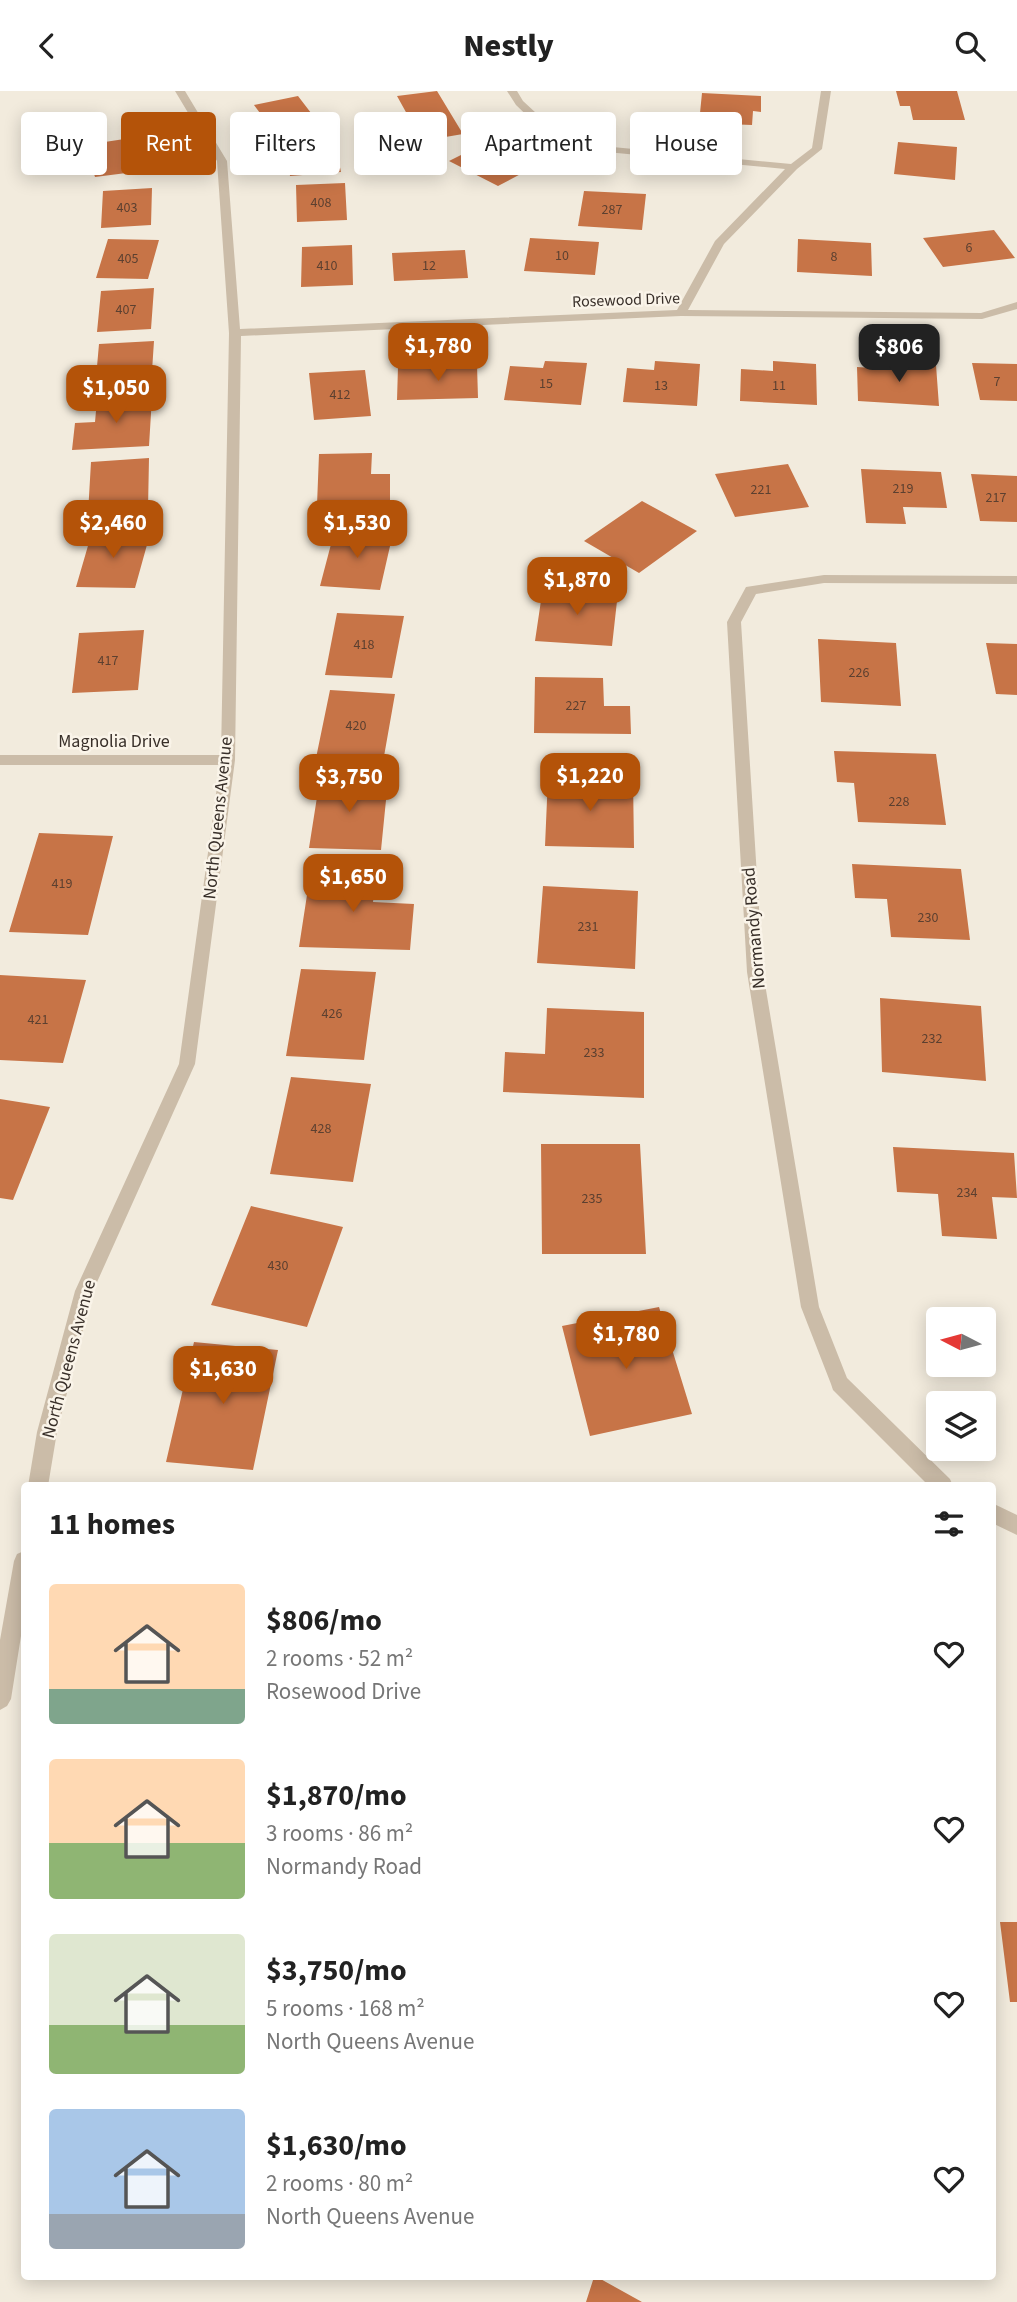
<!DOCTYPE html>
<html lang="en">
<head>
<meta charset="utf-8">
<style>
  :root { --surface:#fff; --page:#f6f6f6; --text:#222; --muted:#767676; --accent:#b45309 }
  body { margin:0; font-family:"Source Sans 3",sans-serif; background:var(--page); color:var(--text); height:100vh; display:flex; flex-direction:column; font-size:26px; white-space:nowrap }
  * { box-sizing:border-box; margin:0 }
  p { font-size:23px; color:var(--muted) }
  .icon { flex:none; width:38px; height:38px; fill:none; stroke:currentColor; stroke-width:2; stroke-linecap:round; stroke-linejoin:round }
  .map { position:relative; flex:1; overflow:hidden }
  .sheet { position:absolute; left:21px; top:1391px; width:975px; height:798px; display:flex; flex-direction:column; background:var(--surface); border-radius:7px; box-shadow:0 4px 18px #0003 }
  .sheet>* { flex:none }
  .top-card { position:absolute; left:21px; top:21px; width:976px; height:63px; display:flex; gap:14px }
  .needle { width:46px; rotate:276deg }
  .fabs { position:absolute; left:926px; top:1216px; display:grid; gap:14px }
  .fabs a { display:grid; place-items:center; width:70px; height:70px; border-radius:7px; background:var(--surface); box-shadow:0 4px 18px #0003; font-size:35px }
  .price { position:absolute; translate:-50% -60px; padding:0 16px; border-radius:14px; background:var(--accent); color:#fff; font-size:23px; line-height:46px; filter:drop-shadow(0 2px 4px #0008) }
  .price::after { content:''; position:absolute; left:50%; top:42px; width:21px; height:16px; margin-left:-10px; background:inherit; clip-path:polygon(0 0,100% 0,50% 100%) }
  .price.on { background:#222; color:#fff }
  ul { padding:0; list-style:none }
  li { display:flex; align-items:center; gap:21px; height:175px; padding:0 28px }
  li span { display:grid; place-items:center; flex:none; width:196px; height:140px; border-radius:7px; color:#555 }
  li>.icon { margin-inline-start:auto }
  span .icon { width:84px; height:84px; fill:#fffc; stroke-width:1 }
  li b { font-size:30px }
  h2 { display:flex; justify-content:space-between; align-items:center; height:84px; padding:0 28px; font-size:30px }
  .tag { padding:0 24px; border-radius:7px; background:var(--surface); box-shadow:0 4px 18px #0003; font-size:24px; line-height:63px }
  .tag.on { background:var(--accent); color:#fff }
  header { display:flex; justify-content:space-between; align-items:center; height:91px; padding:0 28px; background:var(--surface); font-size:32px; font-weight:800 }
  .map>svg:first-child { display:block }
</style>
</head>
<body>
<header><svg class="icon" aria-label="back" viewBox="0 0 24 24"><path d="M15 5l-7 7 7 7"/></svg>Nestly<svg class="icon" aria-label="search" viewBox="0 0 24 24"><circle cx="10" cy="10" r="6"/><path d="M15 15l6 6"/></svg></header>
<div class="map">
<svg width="1017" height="2211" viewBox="0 0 1017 2211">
  <rect width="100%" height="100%" fill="#f2ebdd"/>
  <path fill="#c77447" d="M437,0L463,43L422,50L397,5Z
    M896,0H957L965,29H913L910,15H900Z
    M702,2L761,5V21L753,20L752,34L699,32Z
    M298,5L321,35L277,45L254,14Z
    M131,47L142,80L95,86L85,54Z
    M334,47L341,81L290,85L284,51Z
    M898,51L957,56L955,89L894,83Z
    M481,54L530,78L498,95L449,70Z
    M345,92L347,129L297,131L296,94Z
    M152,97L151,134L101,137L103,100Z
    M584,100L646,103L642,139L578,135Z
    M994,139L1015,167L943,176L923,147Z
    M530,147L599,151L595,184L524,180Z
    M108,148L159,149L148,188L96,187Z
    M798,148L871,152L872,185L797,181Z
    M352,154L353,194L301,196L302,156Z
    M465,159L468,187L394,190L392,162Z
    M154,197L151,238L97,241L101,200Z
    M154,250L151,295L95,298L99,253Z
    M545,270L587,272L581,314L504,309L510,275L543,277Z
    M655,270L700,273L697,315L623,311L627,277L654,279Z
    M773,270L816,273L817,314L740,310L741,278L773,280Z
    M888,271L936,274L939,315L858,310L857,276L888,278Z
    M972,272L1017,273V310L980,309Z
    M477,274L478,307L397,309L398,276Z
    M365,279L371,325L314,329L309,282Z
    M152,306L149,355L72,359L75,332L95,331L97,309Z
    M372,362L371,383H390V412L317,414L319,363Z
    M149,367L148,418L88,423L91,371Z
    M788,373L809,416L735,426L715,383Z
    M861,378L941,381L947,417L903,416L906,433L866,432Z
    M971,383L1017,385V431L980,430Z
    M642,410L697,440L639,482L584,450Z
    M335,438L393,442L380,499L320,495Z
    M92,441L150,443L135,497L76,496Z
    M543,496L618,501L612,555L535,550Z
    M337,522L404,525L392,587L325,584Z
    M144,539L138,599L72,602L79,542Z
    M818,548L896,552L901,615L821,611Z
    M986,552L1017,553V604L996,603Z
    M535,586L603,587L604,615H630L631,643L534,642Z
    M330,599L395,603L383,671L316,667Z
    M834,660L936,663L946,734L858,731L854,692L837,691Z
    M548,686L633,688L634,757L545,755Z
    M320,687L388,689L381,759L309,757Z
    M39,742L113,745L88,844L9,841Z
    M852,773L961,778L970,849L891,846L887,808L855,807Z
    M311,778L377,780L373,811L414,813L410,859L299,856Z
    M543,795L638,800L635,878L537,872Z
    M301,878L376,881L364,969L286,965Z
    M0,884L86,889L63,972L0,969Z
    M880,907L981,915L986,990L882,981Z
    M547,917L644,921V1007L503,1001L505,961L545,963Z
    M291,986L371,993L353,1091L270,1083Z
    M0,1008L50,1016L13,1109L0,1107Z
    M541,1053H640L646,1163H542Z
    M893,1056L1014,1062L1017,1107L992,1106L997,1148L942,1145L938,1103L897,1101Z
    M251,1115L343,1136L307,1236L211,1214Z
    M659,1216L692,1323L590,1345L562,1235Z
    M194,1251L278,1259L253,1379L166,1371Z
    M1000,1831H1017V1911H1010Z
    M594,2186H597L642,2211H586Z"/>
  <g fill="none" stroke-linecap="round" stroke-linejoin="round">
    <path fill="#cbbca8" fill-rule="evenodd" d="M175,0H185L227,70L240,238L677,219L715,150L785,78L596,60L541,38L516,14L507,0H517L523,10L549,34L602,55L791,73L812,57L821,0H831L822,58L797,78L724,153L688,219L981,222L1017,211V218L982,228L681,225L241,245L235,669L195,973L93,1200L57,1341L48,1395H28L37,1341L75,1200L179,973L220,674H0V664H221L229,242L217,70Z
      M824,484L1017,485V493L824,492L756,503L741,531L763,881L819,1216L847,1287L950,1388L953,1395H929L833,1299L831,1293L801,1216L747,881L727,531L746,496Z
      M992,1412L1017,1424V1444L992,1432Z
      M24,1460V1526L11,1608L7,1615L0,1619V1549L14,1470L17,1463Z"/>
  </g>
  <g text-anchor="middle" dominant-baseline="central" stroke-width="5" stroke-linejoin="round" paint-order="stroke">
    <g font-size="14" fill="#5c4030">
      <text x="321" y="112">408</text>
      <text x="127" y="117">403</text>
      <text x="612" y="119">287</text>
      <text x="969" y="157">6</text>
      <text x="562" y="165">10</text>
      <text x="834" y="166">8</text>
      <text x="128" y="168">405</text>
      <text x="327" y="175">410</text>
      <text x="429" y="175">12</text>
      <text x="126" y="219">407</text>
      <text x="997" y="291">7</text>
      <text x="546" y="293">15</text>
      <text x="661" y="295">13</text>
      <text x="779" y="295">11</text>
      <text x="340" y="304">412</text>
      <text x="903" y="398">219</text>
      <text x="761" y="399">221</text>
      <text x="996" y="407">217</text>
      <text x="364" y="554">418</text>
      <text x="108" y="570">417</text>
      <text x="859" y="582">226</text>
      <text x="576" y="615">227</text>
      <text x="356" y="635">420</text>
      <text x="899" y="711">228</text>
      <text x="62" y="793">419</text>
      <text x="928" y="827">230</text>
      <text x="588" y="836">231</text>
      <text x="332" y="923">426</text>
      <text x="38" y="929">421</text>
      <text x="932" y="948">232</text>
      <text x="594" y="962">233</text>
      <text x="321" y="1038">428</text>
      <text x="967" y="1102">234</text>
      <text x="592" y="1108">235</text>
      <text x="278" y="1175">430</text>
    </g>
    <g font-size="16" fill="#382f29" stroke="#faf4e9">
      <text transform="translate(626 209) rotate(-2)">Rosewood Drive</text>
    </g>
    <g font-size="18" fill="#382f29" stroke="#faf4e9">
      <text x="114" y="650">Magnolia Drive</text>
      <text transform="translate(218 727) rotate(-84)">North Queens Avenue</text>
      <text transform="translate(754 837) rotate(-95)">Normandy Road</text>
      <text transform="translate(69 1268) rotate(-75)">North Queens Avenue</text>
    </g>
  </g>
</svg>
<div class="fabs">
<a><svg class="needle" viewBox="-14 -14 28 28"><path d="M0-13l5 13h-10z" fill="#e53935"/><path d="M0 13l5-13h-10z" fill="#767676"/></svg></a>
<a><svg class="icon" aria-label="layers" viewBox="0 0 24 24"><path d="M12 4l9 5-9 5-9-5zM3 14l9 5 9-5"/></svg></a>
</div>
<b class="price" style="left:438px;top:292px">$1,780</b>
<b class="price on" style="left:899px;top:293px">$806</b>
<b class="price" style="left:116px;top:334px">$1,050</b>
<b class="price" style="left:113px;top:469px">$2,460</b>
<b class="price" style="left:357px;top:469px">$1,530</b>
<b class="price" style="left:577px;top:526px">$1,870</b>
<b class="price" style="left:590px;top:722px">$1,220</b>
<b class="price" style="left:349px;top:723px">$3,750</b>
<b class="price" style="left:353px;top:823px">$1,650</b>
<b class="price" style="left:626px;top:1280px">$1,780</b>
<b class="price" style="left:223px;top:1315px">$1,630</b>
<div class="top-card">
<a class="tag">Buy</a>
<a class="tag on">Rent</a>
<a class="tag">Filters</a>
<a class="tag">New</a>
<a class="tag">Apartment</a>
<a class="tag">House</a>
</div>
<section class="sheet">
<h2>11 homes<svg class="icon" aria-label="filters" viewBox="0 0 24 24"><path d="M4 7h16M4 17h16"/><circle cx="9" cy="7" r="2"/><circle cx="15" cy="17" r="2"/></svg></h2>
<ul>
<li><span style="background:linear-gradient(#ffd9b3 75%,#7fa58c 0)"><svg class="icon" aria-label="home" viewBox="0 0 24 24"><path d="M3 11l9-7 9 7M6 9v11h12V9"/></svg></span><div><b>$806/mo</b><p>2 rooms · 52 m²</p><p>Rosewood Drive</p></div><svg class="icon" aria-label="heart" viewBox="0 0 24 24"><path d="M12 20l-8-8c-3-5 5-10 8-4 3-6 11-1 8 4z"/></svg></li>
<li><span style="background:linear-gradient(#ffd9b3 60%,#8fb573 0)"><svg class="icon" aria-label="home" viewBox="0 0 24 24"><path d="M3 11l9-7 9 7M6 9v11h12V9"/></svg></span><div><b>$1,870/mo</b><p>3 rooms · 86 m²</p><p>Normandy Road</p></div><svg class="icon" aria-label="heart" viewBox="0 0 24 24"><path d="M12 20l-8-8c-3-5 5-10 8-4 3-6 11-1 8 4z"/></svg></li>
<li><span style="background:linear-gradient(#dfe7d0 65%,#8fb573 0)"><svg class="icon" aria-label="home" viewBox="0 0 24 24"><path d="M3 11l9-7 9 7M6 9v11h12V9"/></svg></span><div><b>$3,750/mo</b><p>5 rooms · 168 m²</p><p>North Queens Avenue</p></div><svg class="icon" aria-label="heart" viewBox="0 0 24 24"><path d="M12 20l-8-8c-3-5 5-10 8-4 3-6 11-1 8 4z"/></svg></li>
<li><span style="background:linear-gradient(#a9c7e8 75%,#9aa5b1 0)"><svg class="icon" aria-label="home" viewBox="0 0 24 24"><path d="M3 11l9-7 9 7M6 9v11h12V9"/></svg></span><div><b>$1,630/mo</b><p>2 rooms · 80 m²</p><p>North Queens Avenue</p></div><svg class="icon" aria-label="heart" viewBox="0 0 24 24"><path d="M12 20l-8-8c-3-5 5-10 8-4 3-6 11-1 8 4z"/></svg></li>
</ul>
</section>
</div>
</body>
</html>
